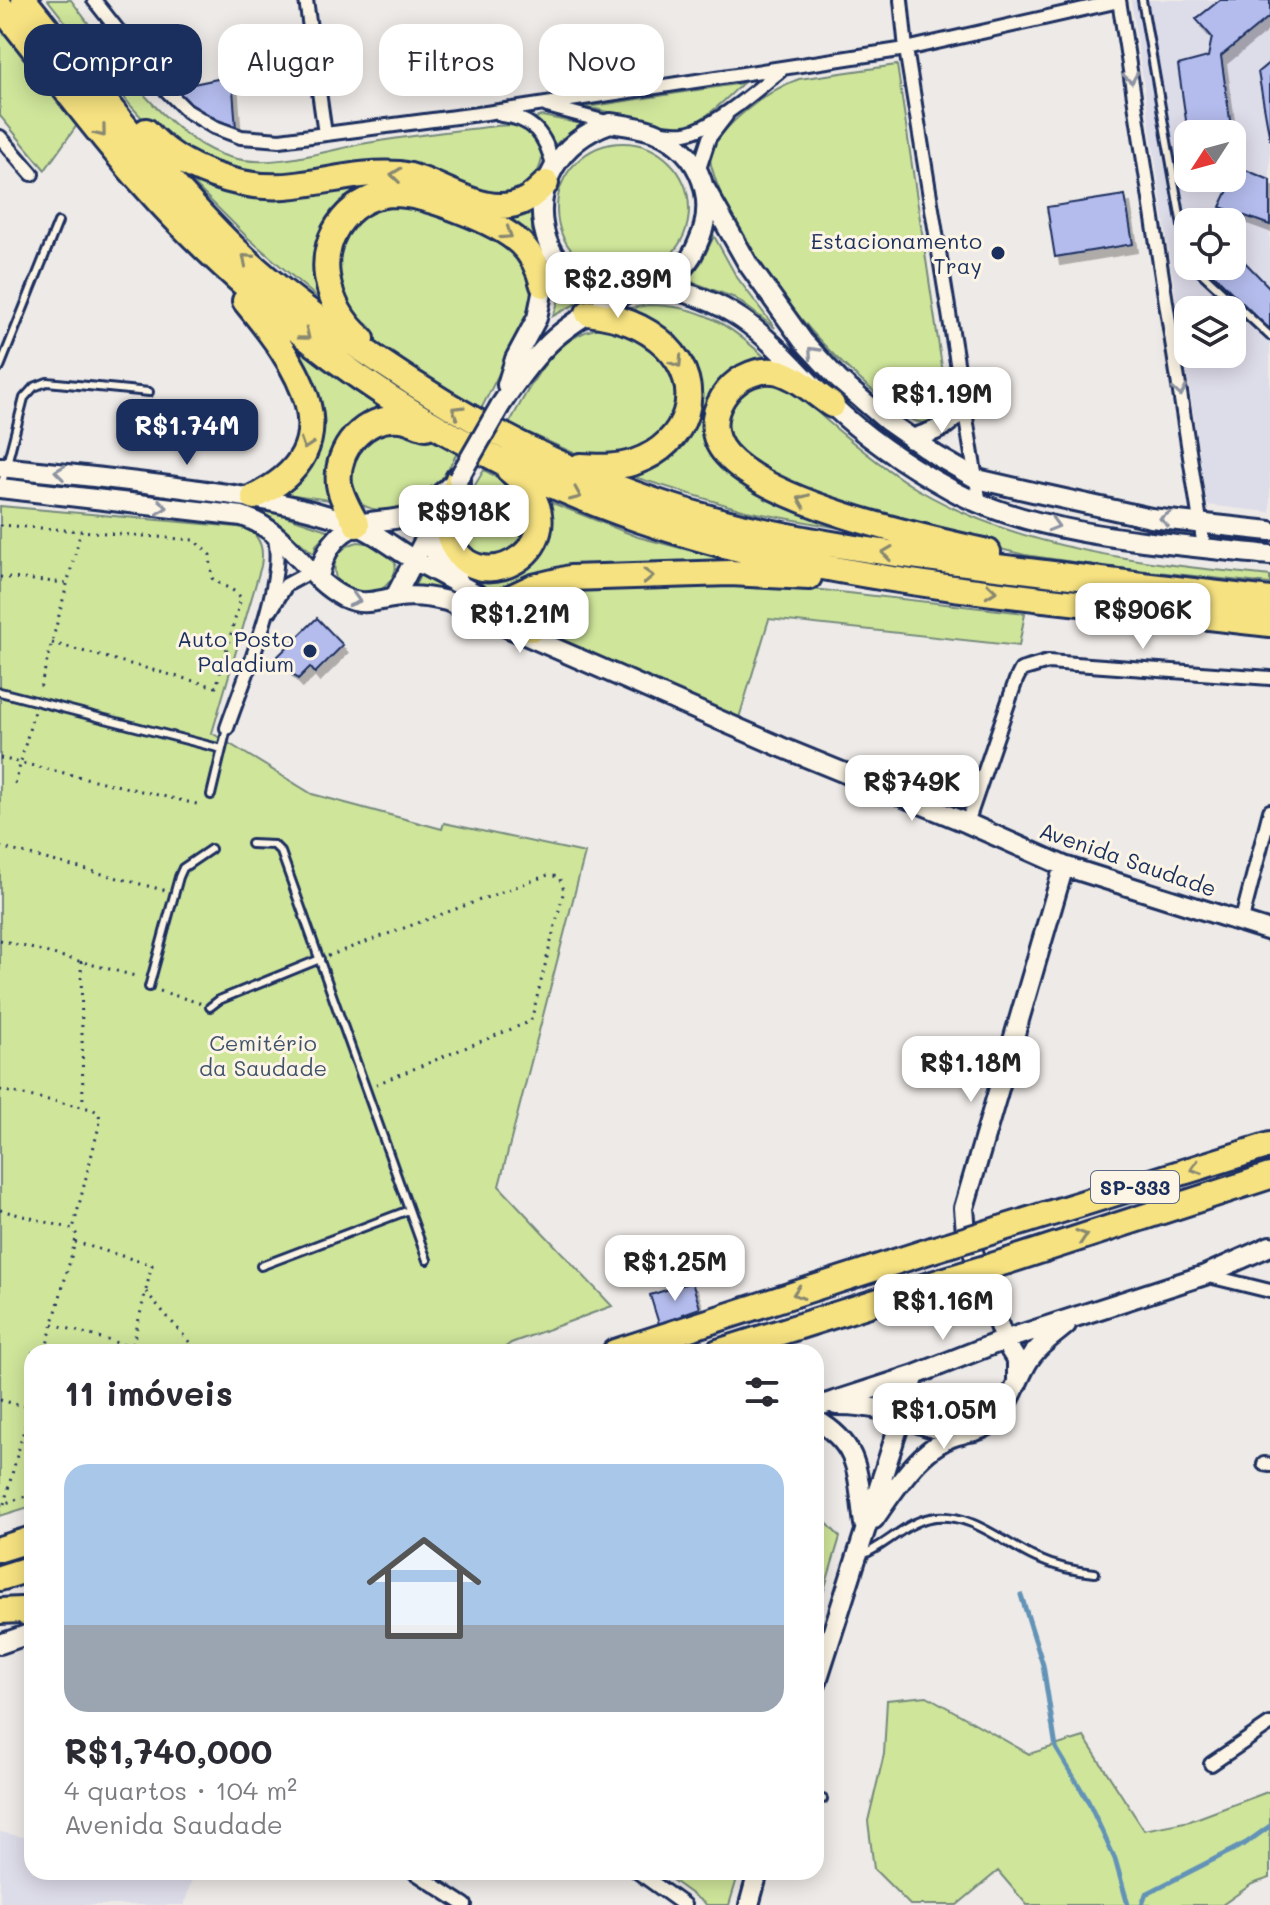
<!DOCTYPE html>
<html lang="pt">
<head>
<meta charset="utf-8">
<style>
  :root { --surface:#fff; --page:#f2f2f3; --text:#2b2b33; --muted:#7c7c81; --accent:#1b2f5e }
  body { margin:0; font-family:Mali,sans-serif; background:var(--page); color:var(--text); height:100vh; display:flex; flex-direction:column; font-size:30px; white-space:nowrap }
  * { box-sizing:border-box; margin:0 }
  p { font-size:26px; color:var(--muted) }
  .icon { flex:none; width:44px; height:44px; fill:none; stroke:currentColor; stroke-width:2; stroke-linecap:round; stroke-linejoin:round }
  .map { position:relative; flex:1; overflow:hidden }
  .sheet { position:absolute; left:24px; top:1344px; width:800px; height:536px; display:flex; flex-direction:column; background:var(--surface); border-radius:24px; box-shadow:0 4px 20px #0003 }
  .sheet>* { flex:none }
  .guide { position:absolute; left:24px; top:24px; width:800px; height:72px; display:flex; gap:16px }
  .needle { width:52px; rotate:234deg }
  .fabs { position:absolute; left:1174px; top:120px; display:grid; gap:16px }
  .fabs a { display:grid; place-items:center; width:72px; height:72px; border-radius:16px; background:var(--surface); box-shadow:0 4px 20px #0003; font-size:40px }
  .price { position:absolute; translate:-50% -68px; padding:0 18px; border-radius:16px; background:#fff; color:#222; font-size:26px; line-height:52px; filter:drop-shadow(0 2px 4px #0008) }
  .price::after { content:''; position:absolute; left:50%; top:48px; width:24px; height:18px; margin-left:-12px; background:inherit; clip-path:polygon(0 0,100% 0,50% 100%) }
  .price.current { background:var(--accent); color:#fff }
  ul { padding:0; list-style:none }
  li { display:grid; align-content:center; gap:16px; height:424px; padding:0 40px }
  li span { display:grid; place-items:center; height:248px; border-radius:24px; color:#555 }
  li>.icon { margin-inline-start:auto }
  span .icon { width:144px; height:144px; fill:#fffc; stroke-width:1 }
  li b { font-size:34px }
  h2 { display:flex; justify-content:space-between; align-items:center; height:96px; padding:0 40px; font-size:34px }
  .pill { padding:0 28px; border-radius:24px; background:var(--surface); box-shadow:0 4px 20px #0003; font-size:28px; line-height:72px }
  .pill.current { background:var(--accent); color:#fff }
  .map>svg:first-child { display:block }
</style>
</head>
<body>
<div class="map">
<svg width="1270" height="1905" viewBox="0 0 1270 1905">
  <defs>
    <filter id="shadow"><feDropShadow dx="5" dy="8" stdDeviation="0" flood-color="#0004"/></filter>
  </defs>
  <rect width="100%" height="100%" fill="#eeeae7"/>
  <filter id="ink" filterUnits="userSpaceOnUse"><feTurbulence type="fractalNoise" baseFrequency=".0125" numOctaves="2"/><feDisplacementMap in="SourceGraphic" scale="16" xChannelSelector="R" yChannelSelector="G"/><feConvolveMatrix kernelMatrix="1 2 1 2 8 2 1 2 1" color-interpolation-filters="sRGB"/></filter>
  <g filter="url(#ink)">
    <path fill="#dddce9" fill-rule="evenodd" d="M1131,0H1270V512L1207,505ZM1188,134H1232V178H1188ZM1188,222H1232V266H1188ZM1188,310H1232V354H1188Z
      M0,1832L32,1839V1872H179L193,1875L184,1905H0Z"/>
    <path fill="#cfe59a" stroke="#758a7c" stroke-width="2" d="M48,0H71C108,49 168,141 229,157C270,169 321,152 361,144C397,138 434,133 470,129C485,128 504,123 519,126C527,127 534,132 538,140C550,162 533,182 517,196L288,179L212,167L154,131L131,106Z
      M0,27L77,125L45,170L0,116Z
      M897,65L948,407C943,422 926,426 912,420C889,407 846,368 827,348C799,319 774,284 752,250C734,221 715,190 709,155C722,124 768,90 799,79Z
      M743,83C723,101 704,124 677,128L587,107Z
      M542,116L582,124L553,146L542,124L535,118Z
      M557 209a66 66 0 1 1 132 0a66 66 0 1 1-132 0Z
      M182,172L383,183L351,201L321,301L247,237Z
      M397,204L428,209L504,242L524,263L534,294L533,307L477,417L373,341L339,298L335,253L339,237L369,209Z
      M532,207V230L541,260L488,217Z
      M714,236L736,276L775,328L735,298L687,280L701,263Z
      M560,282L585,299L553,316L558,303Z
      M648,305C702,305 730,325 769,361L743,370L709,447L889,537L746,511L624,474L642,470L695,389L620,310Z
      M610,327C636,337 686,367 679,401C677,413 670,426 665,437L625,457L578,455L509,424C532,383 556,329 610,327Z
      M284,340L389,412L375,414L329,500L287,494L302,478L315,451Z
      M765,378C776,383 789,387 798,393C808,401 816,411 825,419C854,444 884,469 917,489C1024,552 1149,563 1270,576V584L1100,566L1025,555L984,545L915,527L776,481L725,439C723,394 728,399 765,378Z
      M393,426L419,434L457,453C449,467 442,483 430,494C400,524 330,514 352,461C355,456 356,448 360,444C369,437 383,432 393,426Z
      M484,470C498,478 514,487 524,501C541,528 509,567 479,556C473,554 465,545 459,541L456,517Z
      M550,502L638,537L750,566L491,595L456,567L482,579L497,580L513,576L524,568L548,528Z
      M229,504L264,509L330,531L316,545L314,554L288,532L261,515L228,508Z
      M0,506L249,528C261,540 264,549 261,566L212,733L312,794L442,829L444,823L585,853L499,1186L612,1306L511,1343L499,1352H32V1506L0,1516Z
      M358,542C437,550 372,626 336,579C331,559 339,547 358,542Z
      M422,571L477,603L436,589L413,590Z
      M737,584L822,590L1025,613L1019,646L769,619L739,718L554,637L543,625L544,607L560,593L573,590L627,586Z
      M816,1512L840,1537L816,1617Z
      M927,1696L1029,1754L1084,1737L1144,1830L1190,1821L1270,1791V1878L1252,1884L1222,1905H1027L998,1871L957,1905H910L874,1869L868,1821L884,1754L887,1700Z
      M661,1872H739L729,1905H707Z"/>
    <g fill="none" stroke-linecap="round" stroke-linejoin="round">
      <path stroke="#6293b7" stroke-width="5" d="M1021,1595L1043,1665L1056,1748L1088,1801L1115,1859L1128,1905
        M1142,1905L1146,1894L1246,1843L1270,1826"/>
    </g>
    <path fill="#b4bced" stroke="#1b2f5e" stroke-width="2" filter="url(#shadow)" d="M1220,0H1270V16L1221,56L1232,134H1188L1178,65L1208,57L1212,37L1196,19Z
      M1270,62V140L1258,72Z
      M232,76L236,129L216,125L195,112L174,88Z
      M1232,136L1236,166L1270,180V225L1220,207L1233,180Z
      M1125,195L1133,244L1055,257L1047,207Z
      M1232,249L1270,288V330L1205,266H1232Z
      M317,618L343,645L315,673L310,667L298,679L277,657Z
      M692,1282L700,1308L683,1314L685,1321L674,1325L672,1319L659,1324L650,1295Z"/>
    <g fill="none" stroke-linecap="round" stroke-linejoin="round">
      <defs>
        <path id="lane" d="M1142,0L1188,260
          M1194,266L1270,336
          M0,367L58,222
          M1,487L24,398L34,387L47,382L149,392
          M0,692L222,749L211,795
          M222,749L227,728
          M251,844L274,845L281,852L427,1260
          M149,987L179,877L183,868L211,849
          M210,1007L219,1000L320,959
          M261,1266L409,1210
          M860,1556C885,1547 904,1523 930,1518C969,1510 1003,1543 1036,1558C1056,1567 1074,1571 1095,1573
          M816,1799H823"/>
        <path id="street" d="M94,0L161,85L187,111L214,127L241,137L280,140L486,113L906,49L1119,1
          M306,0L325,134
          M901,0L906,49L980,504
          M1119,0L1204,547
          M547,106L610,123
          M501,115C533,118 546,135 553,166
          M660,132C668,132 677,134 685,133C713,129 759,88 781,70
          M0,137L32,174
          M699,169L709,138L726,116
          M271,610L286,585L312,571
          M227,728C242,683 288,579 274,536
          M967,823L1016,680L1021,670L1048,662L1270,678
          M1241,923L1270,811
          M1205,1275L1270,1291
          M1264,1464L1270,1465
          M1211,1764L1270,1724
          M414,1872L465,1905
          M638,1872L684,1905"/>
        <path id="secondary" d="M610,123C625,125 643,127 657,133C702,153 718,202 697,245C691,260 676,278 662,286C655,290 645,290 638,290C531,305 502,162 610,123Z
          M705,188L748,264L803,341L839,380L887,421L937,456L977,479L1033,492L1151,518L1270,531
          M660,288C743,299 776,350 831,404C866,438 908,466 950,489C1035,537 1173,544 1270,555
          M507,385L515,359L537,318L546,274
          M500,406C541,344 562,325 628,292
          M911,439C934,432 948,427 962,408
          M0,467C59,473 118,479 176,487C237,495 298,503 356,525C379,534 397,551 418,562C456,582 494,603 529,627
          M0,488L242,516C290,532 303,576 343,597C364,607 377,600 398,597C414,595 431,597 447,601L781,747L967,823L1064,866L1270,931
          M429,529L434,551L457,577
          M319,578C323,555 333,534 358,525C373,519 391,522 407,516C427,508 442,492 458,479
          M395,597L447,497
          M1017,1384V1361L1004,1340L966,1232L964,1208L1064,866
          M836,1405C852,1405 870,1406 885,1411C921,1422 970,1452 1000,1414C1012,1399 1017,1381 1026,1365C1035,1348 1051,1337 1066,1325
          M816,1407L915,1375L1004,1340L1205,1275L1270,1246
          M816,1420C862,1446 857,1476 864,1524
          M874,1519C896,1488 923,1442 962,1434
          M0,1644L32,1633
          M816,1684L915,1375
          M749,1905L758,1872"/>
        <path id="highway" d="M24,0C94,86 160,177 240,254C282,294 330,328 378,360C482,431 595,488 717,520C807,543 898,555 989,566C1083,578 1176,589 1270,600
          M0,6C48,65 93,129 144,185C178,224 216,260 255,294C387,414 555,502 728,546C901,590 1092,603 1270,624
          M146,131C180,170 243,192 296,185C330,181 364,171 399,174C440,179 486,223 527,199C534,195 540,188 546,183
          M245,301C296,363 358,447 254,497
          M362,339C343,323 331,301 327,276C321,234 352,194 396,194C427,195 498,222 520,243C533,255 539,269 543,285
          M832,405C815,394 795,374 774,371C732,366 695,420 726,454C771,505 921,537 988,552
          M580,466C598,467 617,468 635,462C687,444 708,388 666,346C644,325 618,317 588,313
          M458,479C453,497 443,520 450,539C475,610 595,539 509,470
          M357,525C350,512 341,498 339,484C335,449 365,415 401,419C409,420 418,425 426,427
          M480,616L495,605L533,587L570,578L730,573L809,577
          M532,629C532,608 538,592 558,583
          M1000,1229L1270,1145
          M1008,1261L1270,1176
          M615,1352L932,1250
          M718,1352L942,1281
          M0,1549L32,1539
          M0,1578L32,1568
          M0,1611L21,1610L32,1615"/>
      </defs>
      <use href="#lane" stroke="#1b2f5e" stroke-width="12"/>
      <use href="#street" stroke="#1b2f5e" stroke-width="18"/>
      <use href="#secondary" stroke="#1b2f5e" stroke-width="24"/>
      <use href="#highway" stroke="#1b2f5e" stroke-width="30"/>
      <path stroke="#1b2f5e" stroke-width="3" stroke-dasharray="2 6" stroke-linecap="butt" d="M0,525L81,531L39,692
        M0,577L67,583
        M52,643L216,687L241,598C233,587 221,587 212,578L210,555L194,540L81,531
        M0,758L201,805
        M15,784L34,711
        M0,847L167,891
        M0,940L139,977
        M328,956L548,875L559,877L564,890L531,1021L374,1085
        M81,961L83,1105
        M160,991L203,1004
        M0,1090L92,1109L99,1113L100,1122L73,1229
        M0,1210L73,1229L77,1235L45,1352
        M75,1242L152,1265L131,1352
        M146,1292L198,1352
        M53,1324L148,1352
        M0,1400L32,1408
        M4,1504L32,1400
        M0,1505L32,1494"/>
      <use href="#lane" stroke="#fcf5e5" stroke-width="6"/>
      <use href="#street" stroke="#fcf5e5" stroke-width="12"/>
      <use href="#secondary" stroke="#fcf5e5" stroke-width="18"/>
      <use href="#highway" stroke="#f6e281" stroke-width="24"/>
      <defs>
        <path id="secondary-bridge" d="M458,479L500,406"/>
        <path id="highway-bridge" d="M932,1250L1000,1229
          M942,1281L1008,1261"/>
      </defs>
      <use href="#secondary-bridge" stroke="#1b2f5e" stroke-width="24" stroke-linecap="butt"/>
      <use href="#highway-bridge" stroke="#1b2f5e" stroke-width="30" stroke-linecap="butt"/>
      <use href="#secondary-bridge" stroke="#fcf5e5" stroke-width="18"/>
      <use href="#highway-bridge" stroke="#f6e281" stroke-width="24"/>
    </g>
    <defs><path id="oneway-chevron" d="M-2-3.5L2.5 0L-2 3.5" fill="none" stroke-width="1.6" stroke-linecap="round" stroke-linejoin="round" transform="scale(2)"/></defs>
    <g stroke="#8c92a2">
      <use href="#oneway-chevron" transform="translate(1131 78) rotate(81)"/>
      <use href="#oneway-chevron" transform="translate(813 352) rotate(-133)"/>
      <use href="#oneway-chevron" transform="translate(1180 391) rotate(81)"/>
      <use href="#oneway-chevron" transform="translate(60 472) rotate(-173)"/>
      <use href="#oneway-chevron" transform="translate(162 507) rotate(6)"/>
      <use href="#oneway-chevron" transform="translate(1165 519) rotate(-174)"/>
      <use href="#oneway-chevron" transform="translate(1054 525) rotate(16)"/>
      <use href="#oneway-chevron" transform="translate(355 600) rotate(16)"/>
    </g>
    <g stroke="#888870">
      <use href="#oneway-chevron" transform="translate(101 132) rotate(51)"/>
      <use href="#oneway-chevron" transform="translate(396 175) rotate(-174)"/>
      <use href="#oneway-chevron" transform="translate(507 234) rotate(33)"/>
      <use href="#oneway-chevron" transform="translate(247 259) rotate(-139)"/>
      <use href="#oneway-chevron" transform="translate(305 335) rotate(39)"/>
      <use href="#oneway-chevron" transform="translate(677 362) rotate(57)"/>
      <use href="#oneway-chevron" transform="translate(457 411) rotate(-148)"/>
      <use href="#oneway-chevron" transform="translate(306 444) rotate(108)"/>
      <use href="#oneway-chevron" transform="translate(576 495) rotate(23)"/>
      <use href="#oneway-chevron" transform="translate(803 500) rotate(-158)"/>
      <use href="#oneway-chevron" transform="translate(887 553) rotate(-172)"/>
      <use href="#oneway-chevron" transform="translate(648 576) rotate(-2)"/>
      <use href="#oneway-chevron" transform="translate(991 591) rotate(6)"/>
      <use href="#oneway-chevron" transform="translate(1196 1168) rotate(163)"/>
      <use href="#oneway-chevron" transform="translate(1082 1236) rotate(-18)"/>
      <use href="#oneway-chevron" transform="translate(798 1293) rotate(162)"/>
    </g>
  </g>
  <g fill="#1b2f5e" stroke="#fcf5e5" stroke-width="3">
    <circle cx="998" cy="253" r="8"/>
    <circle cx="310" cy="651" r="8"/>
  </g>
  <g text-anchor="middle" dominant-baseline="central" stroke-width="6" stroke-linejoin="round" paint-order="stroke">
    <rect fill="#fcf5e5" stroke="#5e6a86" stroke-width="2" x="1091" y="1171" width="88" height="32" rx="6"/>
    <g font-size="20" font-weight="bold" fill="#1b2f5e">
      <text x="1135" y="1187">SP-333</text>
    </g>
    <g font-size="22" fill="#1b2f5e" stroke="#fcf5e5" text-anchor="end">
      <text x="982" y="240">Estacionamento<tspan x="982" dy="25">Tray</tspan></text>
      <text x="294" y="638">Auto Posto<tspan x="294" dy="25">Paladium</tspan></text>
    </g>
    <g font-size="22" fill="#1b2f5e" stroke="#fcf5e5">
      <text transform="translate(1128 859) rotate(19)">Avenida Saudade</text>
    </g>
    <g font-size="22" fill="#3f536a" stroke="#fcf5e5">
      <text x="263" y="1042">Cemitério<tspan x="263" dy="25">da Saudade</tspan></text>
    </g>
  </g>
</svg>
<div class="fabs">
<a><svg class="needle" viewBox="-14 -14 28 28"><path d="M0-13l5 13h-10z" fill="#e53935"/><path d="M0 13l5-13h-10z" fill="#7c7c81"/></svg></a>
<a><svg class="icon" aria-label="locate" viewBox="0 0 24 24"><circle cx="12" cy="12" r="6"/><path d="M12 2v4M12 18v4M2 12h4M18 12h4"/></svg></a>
<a><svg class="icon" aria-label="layers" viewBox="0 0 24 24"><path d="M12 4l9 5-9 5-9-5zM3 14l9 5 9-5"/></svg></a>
</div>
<b class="price" style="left:618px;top:320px">R$2.39M</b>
<b class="price" style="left:942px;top:435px">R$1.19M</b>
<b class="price current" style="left:187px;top:467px">R$1.74M</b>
<b class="price" style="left:464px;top:553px">R$918K</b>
<b class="price" style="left:1143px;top:651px">R$906K</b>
<b class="price" style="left:520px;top:655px">R$1.21M</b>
<b class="price" style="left:912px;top:823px">R$749K</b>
<b class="price" style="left:971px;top:1104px">R$1.18M</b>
<b class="price" style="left:675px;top:1303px">R$1.25M</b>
<b class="price" style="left:943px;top:1342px">R$1.16M</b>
<b class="price" style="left:944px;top:1451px">R$1.05M</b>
<div class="guide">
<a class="pill current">Comprar</a>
<a class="pill">Alugar</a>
<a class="pill">Filtros</a>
<a class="pill">Novo</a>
</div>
<section class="sheet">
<h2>11 imóveis<svg class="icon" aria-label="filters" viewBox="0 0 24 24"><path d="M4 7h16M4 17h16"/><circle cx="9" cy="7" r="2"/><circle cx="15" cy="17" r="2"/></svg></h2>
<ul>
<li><span style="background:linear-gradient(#a9c7e8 65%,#9aa5b1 0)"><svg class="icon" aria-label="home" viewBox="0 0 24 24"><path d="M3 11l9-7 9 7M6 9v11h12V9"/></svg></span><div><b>R$1,740,000</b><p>4 quartos · 104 m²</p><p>Avenida Saudade</p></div></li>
</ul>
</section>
</div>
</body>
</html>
